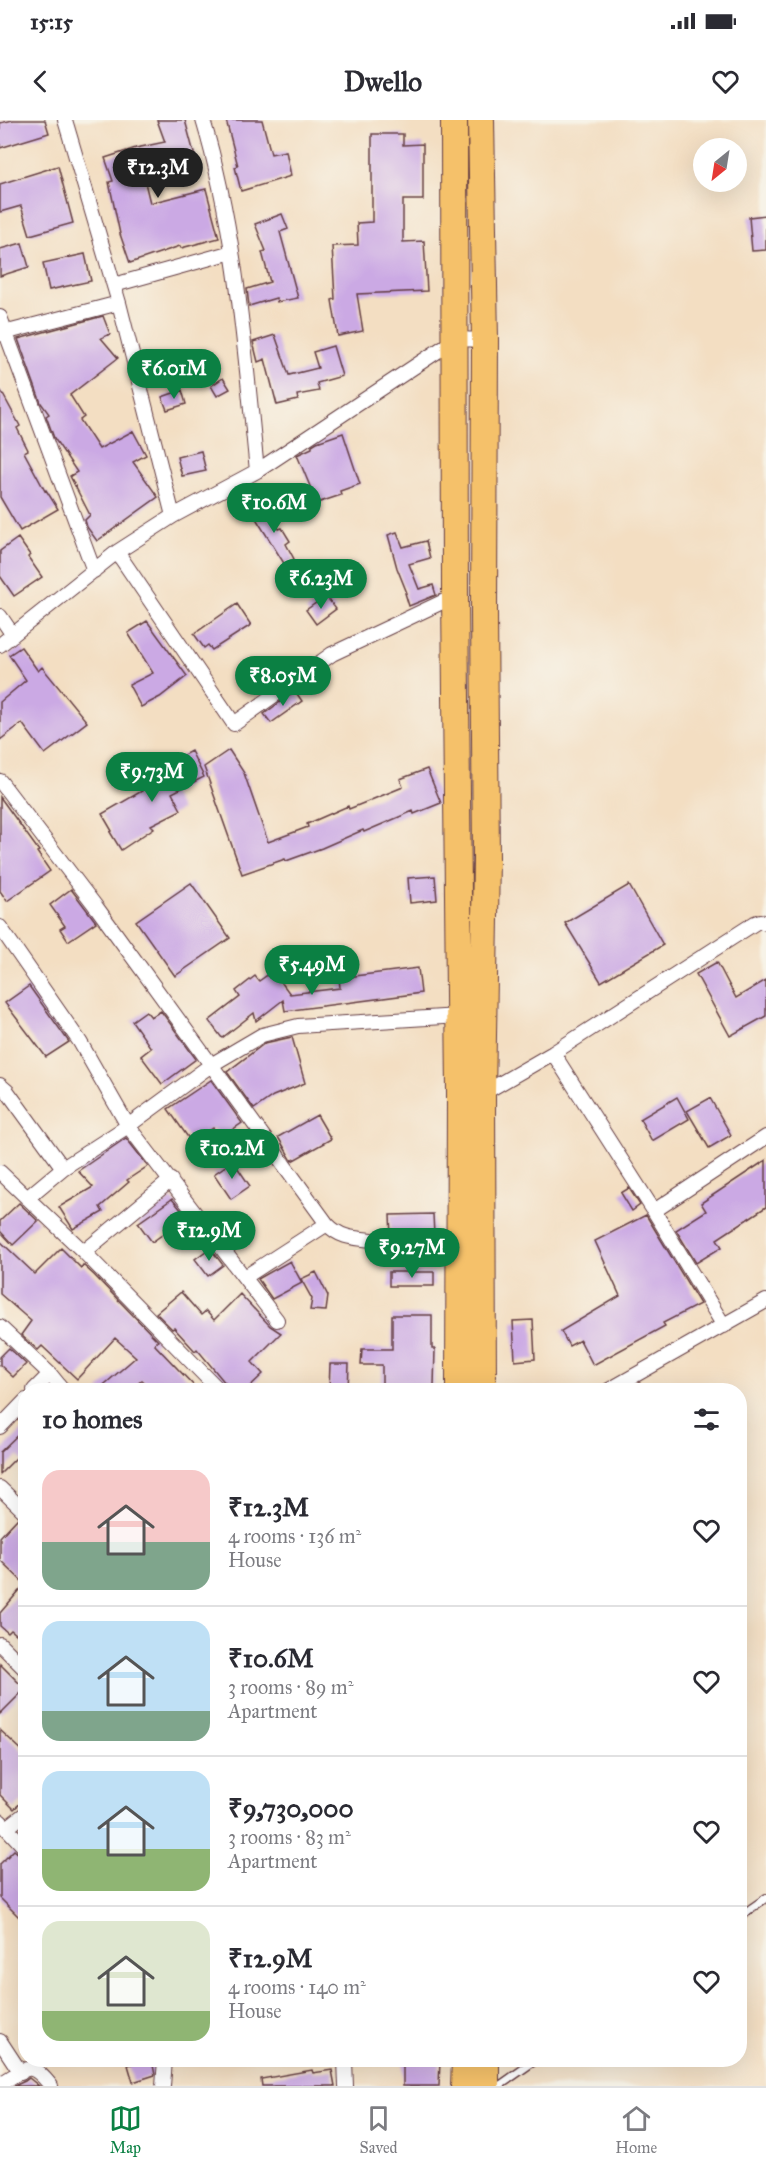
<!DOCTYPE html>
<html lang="en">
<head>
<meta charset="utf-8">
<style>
  :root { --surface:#fff; --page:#f2f2f3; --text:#2b2b33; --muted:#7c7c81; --line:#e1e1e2; --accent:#0b8043 }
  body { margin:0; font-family:"IM FELL Great Primer",serif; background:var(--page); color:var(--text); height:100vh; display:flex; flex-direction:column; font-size:22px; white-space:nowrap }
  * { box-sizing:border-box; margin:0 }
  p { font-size:20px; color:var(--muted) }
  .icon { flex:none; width:33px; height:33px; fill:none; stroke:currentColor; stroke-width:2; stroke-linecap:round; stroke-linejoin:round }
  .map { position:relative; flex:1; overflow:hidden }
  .details { position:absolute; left:18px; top:1263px; width:729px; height:684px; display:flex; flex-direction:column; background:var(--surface); border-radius:24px; box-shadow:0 6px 24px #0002 }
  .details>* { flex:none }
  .needle { width:39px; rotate:210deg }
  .fabs { position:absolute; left:693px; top:18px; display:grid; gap:12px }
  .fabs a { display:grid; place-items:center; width:54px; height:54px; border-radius:50%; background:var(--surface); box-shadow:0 6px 24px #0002; font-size:30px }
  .price { position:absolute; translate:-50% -51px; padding:0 14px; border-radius:21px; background:var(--accent); color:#fff; font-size:20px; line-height:39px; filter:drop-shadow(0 2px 3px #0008) }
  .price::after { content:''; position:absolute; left:50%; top:36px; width:18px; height:14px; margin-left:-9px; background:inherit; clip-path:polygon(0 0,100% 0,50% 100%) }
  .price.active { background:#222; color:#fff }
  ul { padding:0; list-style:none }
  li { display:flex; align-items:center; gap:18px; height:150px; padding:0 24px }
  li+li { border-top:2px solid var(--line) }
  li span { display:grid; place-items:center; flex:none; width:168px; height:120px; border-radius:18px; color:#555 }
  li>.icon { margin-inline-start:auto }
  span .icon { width:72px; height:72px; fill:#fffc; stroke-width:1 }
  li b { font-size:26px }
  h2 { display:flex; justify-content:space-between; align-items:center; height:72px; padding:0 24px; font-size:26px }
  .status { display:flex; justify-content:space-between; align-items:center; height:42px; padding:0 30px; background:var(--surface); direction:ltr }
  .status svg { height:16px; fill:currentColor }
  header { display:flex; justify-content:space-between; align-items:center; height:78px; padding:0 24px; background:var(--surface); font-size:27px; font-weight:700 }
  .menu { display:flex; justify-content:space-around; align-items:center; height:84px; border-top:2px solid var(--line); background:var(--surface); font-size:16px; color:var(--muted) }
  .menu a { display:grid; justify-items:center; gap:3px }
  .menu .active { color:var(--accent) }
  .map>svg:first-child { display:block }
</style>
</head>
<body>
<div class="status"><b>15:15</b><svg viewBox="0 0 49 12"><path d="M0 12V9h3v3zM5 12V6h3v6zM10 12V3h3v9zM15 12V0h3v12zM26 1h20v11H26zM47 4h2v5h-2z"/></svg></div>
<header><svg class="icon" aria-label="back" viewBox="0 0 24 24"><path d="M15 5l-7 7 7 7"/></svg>Dwello<svg class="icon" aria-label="heart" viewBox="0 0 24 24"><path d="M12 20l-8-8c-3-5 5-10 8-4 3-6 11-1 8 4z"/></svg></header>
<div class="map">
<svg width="766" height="1966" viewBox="0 0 766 1966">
  <rect width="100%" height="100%" fill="#f7f3e8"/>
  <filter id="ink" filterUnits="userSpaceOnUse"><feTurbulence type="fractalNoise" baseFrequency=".0167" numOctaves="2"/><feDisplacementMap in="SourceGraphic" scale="12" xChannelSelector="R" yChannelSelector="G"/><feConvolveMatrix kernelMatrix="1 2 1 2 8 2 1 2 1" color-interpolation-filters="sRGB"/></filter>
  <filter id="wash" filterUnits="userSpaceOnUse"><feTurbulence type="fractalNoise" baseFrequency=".008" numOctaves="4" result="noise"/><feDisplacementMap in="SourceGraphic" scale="24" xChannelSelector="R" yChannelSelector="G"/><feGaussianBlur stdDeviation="1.35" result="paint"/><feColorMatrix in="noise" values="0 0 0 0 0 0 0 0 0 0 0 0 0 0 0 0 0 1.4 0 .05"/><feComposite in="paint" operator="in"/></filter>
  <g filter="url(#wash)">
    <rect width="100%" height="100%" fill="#f3dec2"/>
    <g id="blocks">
      <path fill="#cba9e4" d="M13,0H45L49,13L0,28V3Z
        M157,0H185L195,37L142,50L150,83L206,69L219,118L181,128L180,126L130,143L120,114L109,62L113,61L105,38L136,28L165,22Z
        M226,0H262L271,34L286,31L291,56L241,71L235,47L238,46Z
        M372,14H403V25L423,24V80H403V122L424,121L427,171L357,174L363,211L338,216L332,180L335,179L332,126L358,125L357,103L372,102Z
        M58,46L73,103L30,115L21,86L0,92V64Z
        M282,94L288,109L280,112L298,178L277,182L276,178L249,186L247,169L270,162L262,132L266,131L255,104Z
        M766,95V130L752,131L749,97Z
        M22,123L29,147L0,156V129Z
        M85,134L91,161L49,170L43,143Z
        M103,196L110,214L101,218L118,238L70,275L84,297L80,300L99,329L133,311L146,335L133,342L158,377L97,421L87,407L85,400L90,395L70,356L77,352L54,318L46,296L49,294L41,283L18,219Z
        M275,215L289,255L318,248L313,232L333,226L342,256L317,263L319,271L297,275L298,280L277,285L265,239L258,242L253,222Z
        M223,258L230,269L217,276L211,266Z
        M0,269L20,306L17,308L28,330L24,332L45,371L46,370L58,389L20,411L0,377Z
        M182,270L186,284L167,290L162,277Z
        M343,313L360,364L340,371L341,375L317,383L297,335L312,328V325L317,322Z
        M201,331L206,351L182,356L177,337Z
        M266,385L279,409L282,408L290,421L286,424L294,439L285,445L252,392Z
        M397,412L403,427L426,421L430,438L409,444L419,469L433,465L436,475L409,486L405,473H407L397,448L388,415Z
        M18,418L30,435L28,437L42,457L14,476L0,456V431Z
        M326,476L336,489L316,504L306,490Z
        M237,484L251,505L212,530L208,525L204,528L194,514Z
        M147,501L187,556L160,577L141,587L129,565L153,553L128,513Z
        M21,527L38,551L42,547L87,602L45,634L22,603L0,620V582L26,560L9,535Z
        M295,571L302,581L271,603L264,594Z
        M229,630L244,653L268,722L308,707L307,704L348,686L349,689L403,667L400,659L427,649L441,683L414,694L413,691L364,712L363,710L322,728L286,741L285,739L242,754L204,647Z
        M191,631L204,657L172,673L181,690L151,705L154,708L121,730L110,712L112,711L102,694L142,671L141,669L173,652L168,643Z
        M0,677L39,731L37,732L50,751L7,781L0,771Z
        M435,756L437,780L410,783L408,758Z
        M191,763L230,818L175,856L136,801Z
        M629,765L663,825L601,862L565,803Z
        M71,769L96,802L68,821L60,809L65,806L50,785Z
        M717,842L736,878L766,860V896L730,916L696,854Z
        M418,848L421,873L285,891L283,880L256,901L254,893L222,918L209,901L240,877L236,871L255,856L259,861L273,851L290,874L340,868L339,858Z
        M29,866L69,922L46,937L5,883Z
        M146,891L151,897L161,891L196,939L162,964L141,936L151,928L132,901Z
        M292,917L305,963L273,976L254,989L227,952L265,923Z
        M211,960L242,1003L220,1018L213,1008L192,1023L168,989Z
        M677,977L689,999L652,1021L640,999Z
        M710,978L731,1015L709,1028L687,991Z
        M317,995L331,1019L292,1041L278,1017Z
        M126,1018L148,1046L127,1060L129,1062L100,1087L103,1092L73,1109L59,1087L93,1067L78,1051Z
        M766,1040V1087L717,1119L722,1127L696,1143L676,1110L706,1091L701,1083Z
        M233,1041L250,1066L231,1079L214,1054Z
        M629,1068L640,1085L632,1091L621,1073Z
        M172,1079L187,1097L152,1122L138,1103Z
        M19,1083L38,1101L13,1125L0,1111V1101Z
        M433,1094L434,1115L391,1117L390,1095Z
        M646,1095L700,1184L663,1203L665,1206L593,1245L580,1220L569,1226L561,1211L620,1176L595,1121Z
        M0,1121L35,1154L61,1128L81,1148L83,1145L94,1155L158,1221L154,1224L198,1270H153L142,1260L131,1270H98L136,1237L115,1218L77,1259L42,1226L38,1230L21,1215L31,1201L0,1174Z
        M210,1128L223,1145L208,1156L195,1139Z
        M290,1141L302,1163L272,1179L258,1159Z
        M316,1152L328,1176L326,1191L310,1190L312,1179L301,1159Z
        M389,1152H434V1166H389Z
        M181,1172L201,1195L206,1191L214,1200L240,1174L270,1206L281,1213L252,1242L263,1254L246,1270H231L197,1229L195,1231L174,1208L172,1209L156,1193Z
        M392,1195H432V1229H435L434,1266L382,1267V1245H361L362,1229H392Z
        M533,1200L535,1239L515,1241L513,1201Z
        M9,1228L26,1244L13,1257L0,1245V1237Z
        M330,1244H349L348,1270H329Z
        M26,1307V1344L18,1336L0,1354V1332Z
        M18,1398L26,1402V1522L11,1510L8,1513L0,1506V1493L25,1464L0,1440V1417Z
        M0,1544L25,1569L0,1594Z
        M0,1610L26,1634V1678L14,1689L0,1675Z
        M14,1730L26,1740V1804L0,1778V1744Z
        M144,1940H152L155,1955L133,1962L128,1945Z
        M440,1940L439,1966H403V1941Z
        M312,1950L313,1953L332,1950L335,1966H262L261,1959Z
        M29,1958L39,1966H14L25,1961Z"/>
    </g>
  </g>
  <g filter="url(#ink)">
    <use href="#blocks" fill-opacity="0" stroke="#633c42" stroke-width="1.5"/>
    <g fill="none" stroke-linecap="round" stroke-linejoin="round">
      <defs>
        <path id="lane" d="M740,1796L766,1778
          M499,1966L536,1940"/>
        <path id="street" d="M65,0L119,183L173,396
          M203,0C237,114 245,234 257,351
          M114,165L232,132
          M0,197L94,451
          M0,214L119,183
          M117,432L234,604L332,534L455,476
          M0,496L13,515
          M0,525L117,432L173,396L257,351L456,219L485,220
          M0,661L97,788L327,1104C340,1118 353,1118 372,1120
          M0,807L80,922L128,1006L277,1200
          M553,933L654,1091L724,1206
          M0,965L7,971L63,1048L128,1006L211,945L262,915L298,906L459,896
          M482,974L553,933L755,803L760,801L766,803
          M0,1052L84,1132L219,1270
          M27,1078L63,1048
          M654,1091L766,1017
          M84,1132L171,1060
          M245,1157L327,1104
          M0,1207L50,1254L63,1270
          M34,1270L50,1254
          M609,1270L766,1181
          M0,1307L26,1280
          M0,1368L26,1393
          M0,1524L26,1550
          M0,1701L26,1729
          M7,1708L26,1693
          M0,1921L21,1953
          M345,1940L346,1966
          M0,1964C27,1949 29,1938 51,1966
          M163,1966L165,1940"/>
        <path id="highway" d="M454,0L455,476L460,973L459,1270
          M481,0L485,220L484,493L486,739L482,974L483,1270
          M486,1940V1966
          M464,1966L465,1940"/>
      </defs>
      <use href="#lane" stroke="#633c42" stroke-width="10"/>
      <use href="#street" stroke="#633c42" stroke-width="16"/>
      <use href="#highway" stroke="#633c42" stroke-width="28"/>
      <use href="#lane" stroke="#fff" stroke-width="7"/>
      <use href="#street" stroke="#fff" stroke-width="14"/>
      <use href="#highway" stroke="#f5c16b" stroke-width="26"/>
    </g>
  </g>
</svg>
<div class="fabs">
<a><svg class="needle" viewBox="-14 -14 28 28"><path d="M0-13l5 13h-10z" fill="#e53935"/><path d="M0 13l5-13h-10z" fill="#7c7c81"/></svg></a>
</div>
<b class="price active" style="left:158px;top:79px">₹12.3M</b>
<b class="price" style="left:174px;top:280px">₹6.01M</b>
<b class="price" style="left:274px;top:414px">₹10.6M</b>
<b class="price" style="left:321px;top:490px">₹6.23M</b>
<b class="price" style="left:283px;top:587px">₹8.05M</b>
<b class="price" style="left:152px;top:683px">₹9.73M</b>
<b class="price" style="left:312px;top:876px">₹5.49M</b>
<b class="price" style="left:232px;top:1060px">₹10.2M</b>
<b class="price" style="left:209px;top:1142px">₹12.9M</b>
<b class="price" style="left:412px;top:1159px">₹9.27M</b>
<section class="details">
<h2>10 homes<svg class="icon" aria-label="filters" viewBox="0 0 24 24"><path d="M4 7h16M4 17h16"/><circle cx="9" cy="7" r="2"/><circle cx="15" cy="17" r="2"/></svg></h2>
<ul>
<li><span style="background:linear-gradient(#f6c9c9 60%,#7fa58c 0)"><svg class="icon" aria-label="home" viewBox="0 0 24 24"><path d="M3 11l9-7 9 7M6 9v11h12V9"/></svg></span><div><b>₹12.3M</b><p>4 rooms · 136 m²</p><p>House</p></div><svg class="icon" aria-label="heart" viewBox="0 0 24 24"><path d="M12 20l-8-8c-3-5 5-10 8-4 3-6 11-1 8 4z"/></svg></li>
<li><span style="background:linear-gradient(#bfe0f5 75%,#7fa58c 0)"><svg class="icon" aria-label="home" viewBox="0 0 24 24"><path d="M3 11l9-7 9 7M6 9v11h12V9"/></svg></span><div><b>₹10.6M</b><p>3 rooms · 89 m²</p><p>Apartment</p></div><svg class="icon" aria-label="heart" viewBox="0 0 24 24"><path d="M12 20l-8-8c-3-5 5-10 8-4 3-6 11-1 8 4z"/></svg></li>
<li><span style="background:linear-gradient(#bfe0f5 65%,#8fb573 0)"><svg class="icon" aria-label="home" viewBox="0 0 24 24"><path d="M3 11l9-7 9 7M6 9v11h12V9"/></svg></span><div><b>₹9,730,000</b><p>3 rooms · 83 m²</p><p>Apartment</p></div><svg class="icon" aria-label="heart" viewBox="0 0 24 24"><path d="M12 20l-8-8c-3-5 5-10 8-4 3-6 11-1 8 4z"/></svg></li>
<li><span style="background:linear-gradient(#dfe7d0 75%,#8fb573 0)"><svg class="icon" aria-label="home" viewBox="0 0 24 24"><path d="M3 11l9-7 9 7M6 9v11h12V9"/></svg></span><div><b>₹12.9M</b><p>4 rooms · 140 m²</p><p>House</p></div><svg class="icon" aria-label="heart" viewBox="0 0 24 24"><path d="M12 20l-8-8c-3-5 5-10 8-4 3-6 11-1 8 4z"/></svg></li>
</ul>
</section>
</div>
<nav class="menu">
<a class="active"><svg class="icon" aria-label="map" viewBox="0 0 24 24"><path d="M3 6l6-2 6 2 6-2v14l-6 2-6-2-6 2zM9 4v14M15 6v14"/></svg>Map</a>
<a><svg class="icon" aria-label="saved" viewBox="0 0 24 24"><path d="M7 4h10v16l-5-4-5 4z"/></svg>Saved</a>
<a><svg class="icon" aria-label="home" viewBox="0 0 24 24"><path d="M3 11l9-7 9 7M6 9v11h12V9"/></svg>Home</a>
</nav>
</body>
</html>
